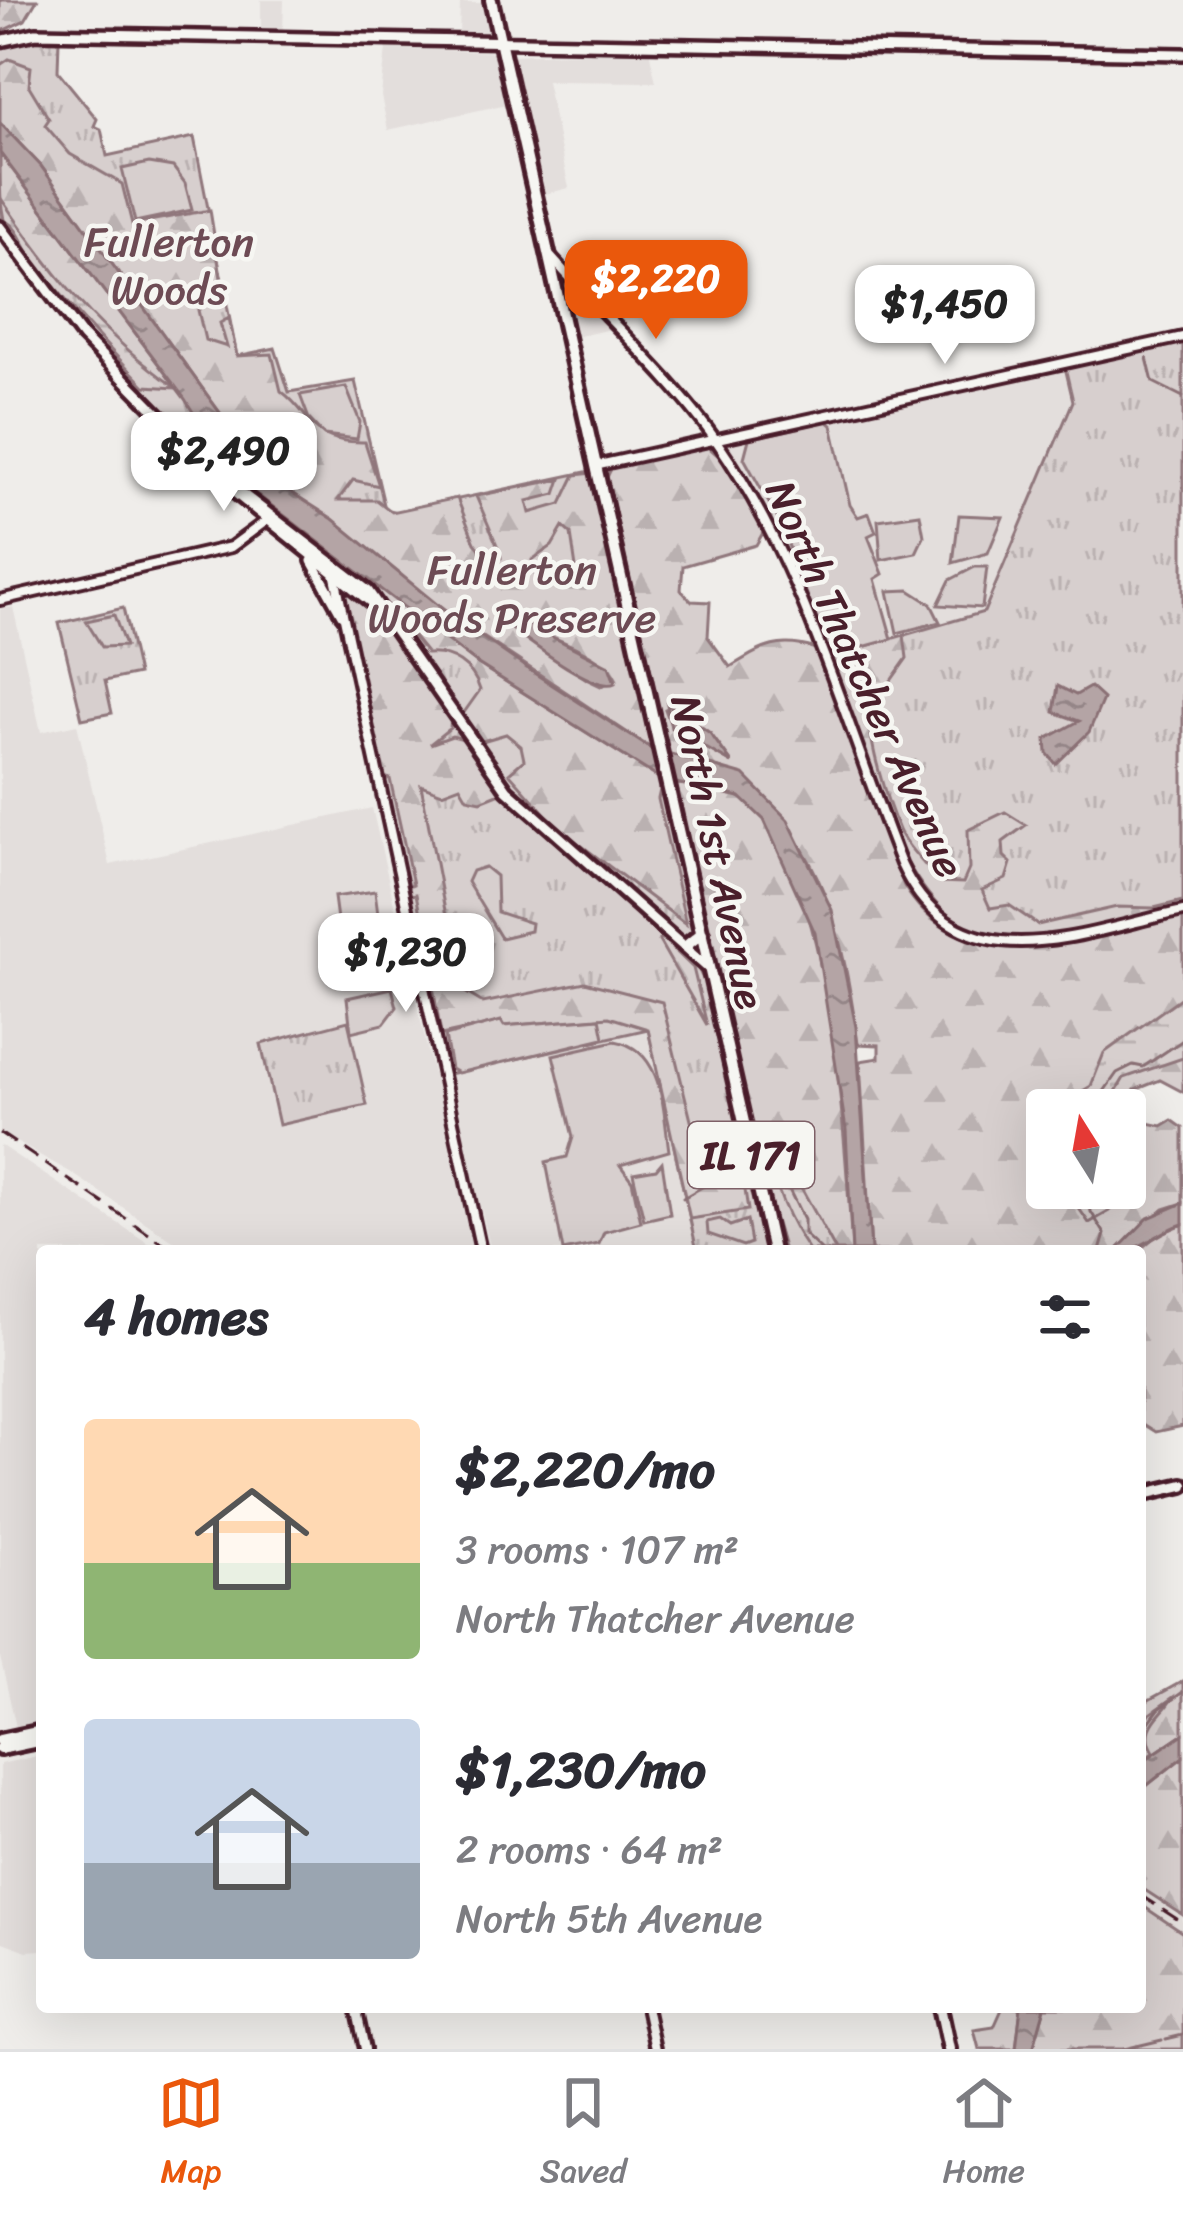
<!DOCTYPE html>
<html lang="en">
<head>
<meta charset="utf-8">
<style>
  :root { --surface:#fff; --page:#f7f7f7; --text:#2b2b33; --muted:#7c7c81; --line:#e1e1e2; --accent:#ea580c }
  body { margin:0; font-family:Sriracha,sans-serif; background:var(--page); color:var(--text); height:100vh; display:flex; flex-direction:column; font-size:45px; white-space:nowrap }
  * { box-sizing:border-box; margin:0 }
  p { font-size:39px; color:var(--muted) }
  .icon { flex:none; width:66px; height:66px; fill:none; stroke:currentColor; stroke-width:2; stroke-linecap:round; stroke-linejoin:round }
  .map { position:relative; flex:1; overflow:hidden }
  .sheet { position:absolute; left:36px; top:1245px; width:1110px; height:768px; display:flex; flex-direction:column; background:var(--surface); border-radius:12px; box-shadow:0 12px 48px #0002 }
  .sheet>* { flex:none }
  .needle { width:78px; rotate:349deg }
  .buttons { position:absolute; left:1026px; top:1089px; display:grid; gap:24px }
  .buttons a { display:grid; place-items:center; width:120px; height:120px; border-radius:12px; background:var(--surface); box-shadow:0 12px 48px #0002; font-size:60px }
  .price { position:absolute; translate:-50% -102px; padding:0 27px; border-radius:24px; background:#fff; color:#222; font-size:39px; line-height:78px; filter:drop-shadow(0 3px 6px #0008) }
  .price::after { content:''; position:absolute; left:50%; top:72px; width:36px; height:27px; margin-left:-18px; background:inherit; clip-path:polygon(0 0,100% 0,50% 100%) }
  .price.active { background:var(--accent); color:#fff }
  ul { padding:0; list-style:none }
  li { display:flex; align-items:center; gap:36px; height:300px; padding:0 48px }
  li span { display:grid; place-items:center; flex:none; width:336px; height:240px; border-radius:12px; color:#555 }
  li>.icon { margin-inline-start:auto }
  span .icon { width:144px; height:144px; fill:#fffc; stroke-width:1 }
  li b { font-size:51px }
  h2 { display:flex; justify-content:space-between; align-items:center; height:144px; padding:0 48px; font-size:51px }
  .tab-bar { display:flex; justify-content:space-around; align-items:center; height:168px; border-top:3px solid var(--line); background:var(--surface); font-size:33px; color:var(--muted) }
  .tab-bar a { display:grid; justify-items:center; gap:6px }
  .tab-bar .active { color:var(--accent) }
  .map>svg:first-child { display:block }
</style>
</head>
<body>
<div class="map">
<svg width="1183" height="2049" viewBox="0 0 1183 2049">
  <defs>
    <pattern id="grass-tufts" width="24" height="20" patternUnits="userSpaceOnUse" patternTransform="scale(3)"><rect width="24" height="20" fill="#d7cfce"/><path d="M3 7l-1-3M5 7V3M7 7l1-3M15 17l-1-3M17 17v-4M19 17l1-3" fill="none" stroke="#bab1b1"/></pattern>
    <pattern id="forest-firs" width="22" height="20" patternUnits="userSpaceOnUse" patternTransform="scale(3)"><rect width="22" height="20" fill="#d7cfce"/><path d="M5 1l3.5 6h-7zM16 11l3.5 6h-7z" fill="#bab1b1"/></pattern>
    <pattern id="wetland-marsh" width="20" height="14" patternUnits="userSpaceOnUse" patternTransform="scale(3)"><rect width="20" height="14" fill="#d7cfce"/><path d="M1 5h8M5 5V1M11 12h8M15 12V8" fill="none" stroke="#bab1b1"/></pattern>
    <pattern id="water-ripples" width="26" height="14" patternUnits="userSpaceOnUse" patternTransform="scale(3)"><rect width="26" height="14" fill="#b4a4a5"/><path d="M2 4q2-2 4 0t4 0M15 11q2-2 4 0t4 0" fill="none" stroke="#948587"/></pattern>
  </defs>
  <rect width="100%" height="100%" fill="#efedea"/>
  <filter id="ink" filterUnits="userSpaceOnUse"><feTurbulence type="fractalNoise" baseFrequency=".00833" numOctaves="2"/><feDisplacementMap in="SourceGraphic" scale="24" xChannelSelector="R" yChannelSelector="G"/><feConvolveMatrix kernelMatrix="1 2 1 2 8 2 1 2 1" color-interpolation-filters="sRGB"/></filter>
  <g filter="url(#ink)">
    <path fill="#e3dedc" d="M261,0H284L283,33L261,32Z
      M460,3H485L491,34L459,35Z
      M386,48L494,52L507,104L388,130L381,96Z
      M649,50L656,82L546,81L569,188L541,195L510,55Z
      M559,272H561L611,329L575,337Z
      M1065,367L1073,400L984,612L825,658L759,505L728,450L729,441Z
      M13,607L41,732L77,724L110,865L372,808L433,1073L648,1028L697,1251H491L481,1208L465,1212L474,1251H188L70,1172L0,1133V609Z
      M0,1145L160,1251H42V1726L17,1731L0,1657Z
      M42,1755V1950L27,1951L0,1941V1764Z
      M1140,1887L1183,1915V1933L1140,1904Z"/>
    <path fill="url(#grass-tufts)" stroke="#90777c" stroke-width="3" d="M30,38L59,39L58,71L97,119L94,126L101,129L107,156L194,137L237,356L275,348L289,392L355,381L385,509L398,512L590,471L695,935L686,940L536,813L495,767L383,601L184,435L103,351L33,266L0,221V46Z
      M1183,342V908L1013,941L903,860L825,658L984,612L1073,401L1065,367Z
      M339,581L421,666L470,749L511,801L696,964L707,987L766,1251H697L648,1029L449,1074Z
      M123,608L138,674L105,681L112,713L82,719L59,623Z
      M348,1021L367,1105L279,1125L261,1044Z"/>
    <path fill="url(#forest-firs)" stroke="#90777c" stroke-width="3" fill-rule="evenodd" d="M0,0H37L25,20L0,32Z
      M9,59L31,67L29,86L49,119L45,125L70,154L122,184L132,224L210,210L223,291L198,310L205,340L227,347L220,323L229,318L237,356L272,354L281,391C316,417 307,443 365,442L379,486L353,480L338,500H377L392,512L457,498L475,543L491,562L501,558L500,552L476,496L561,479L556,494L527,501L530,513L561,504L575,475L593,473L655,751L450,615L280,485L239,439L41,166L0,123V65ZM563,527L571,534L578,581L551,583L535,574L532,560L552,546ZM500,621C527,625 606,654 616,679L601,686L588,680Z
      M0,153L175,386C135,378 16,238 1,199C0,186 0,166 0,153Z
      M707,446L724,461L764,531L756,545L683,566L681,590L691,601L710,602L708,637L730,667C762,648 777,637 816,649L904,886C965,988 1092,936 1183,917V1092L1160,1080L1135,1090L1139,1113L1148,1123L1162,1126L1172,1120L1183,1128V1203L1164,1209L1116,1251H871L860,1061L879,1058V1045L858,1044C844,941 824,835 731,774C715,763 688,762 669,754L607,477L613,465ZM672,706L710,733L732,763L672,728L665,709ZM1047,1110H1125V1188H1047Z
      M345,584L395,632L451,716L450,728L430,744L452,736L464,739L503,792L481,801L467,798L460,786L442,793L421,785L460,989L483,1003L585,982L662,1002L698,1149L738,1144L748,1210L690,1219L648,1029L609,1017L503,1026L501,1022L441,1035L426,944L417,926L422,924L416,894L410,895L408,886L413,884L390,779L384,777L340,587Z
      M399,604L478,664L662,780L658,799L686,924L558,828L509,773L524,760L521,746L506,734L479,742L463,714L480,690C473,666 451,652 427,654L391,610Z
      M904,635L907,658L883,692L860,681V704L870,714C868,743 887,802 899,830C907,849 927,864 938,882L963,883L969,869L968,830L1005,812L1026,825L1003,842L1004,856L1011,863L1006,879L982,890L990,908L1009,905L1038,925L1117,907L1154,908L1183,901V908C1123,921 1054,947 993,938C902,925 855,734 825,658Z
      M676,784C698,785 729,788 747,802C833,869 845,1146 852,1251H784L760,1169Z
      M485,867L496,876L497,912L531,923L530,931L501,938L467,882L472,871Z
      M662,938L693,968L707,1025L659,941Z
      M720,1219L730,1226L747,1220L751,1243L743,1246L708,1234L707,1222Z
      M1183,1224V1426L1156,1432L1140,1422L1138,1251L1157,1235Z
      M1183,1681V1734L1140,1763V1705Z
      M1183,1757V1915L1140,1887V1791Z
      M1140,1904L1183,1933V2049H1033L1045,2007H1140Z
      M1003,2007L1021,2008L1016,2049H979L974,2030L994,2027Z"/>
    <path fill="url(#wetland-marsh)" stroke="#90777c" stroke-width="3" d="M0,197C54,276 98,332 176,388L145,386C105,345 66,303 31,257C22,244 19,227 4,220Z
      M1183,996V1058L1124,1078L1105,1110H1051L1091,1086L1104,1053Z
      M769,1154L785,1158L836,1251H809C787,1218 776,1191 769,1154Z
      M1065,1188H1114L1110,1211L1089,1223Z
      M1172,1698C1164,1715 1138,1726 1154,1752L1140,1763V1721Z"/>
    <path fill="#d7cfce" stroke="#90777c" stroke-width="3" d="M149,163L173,167L185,183L192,210L135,222L122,169Z
      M346,387L360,422L357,439L324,435L309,419L300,395Z
      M827,421L832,425L850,505L858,517L869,513L876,532L868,536L883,574L875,579L892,639L830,656L780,523L744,458L749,439Z
      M920,514L924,536L916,553L881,560L878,520Z
      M959,515L1003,517L988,553L953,563Z
      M975,567H987L982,608L938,605L950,580Z
      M909,590L931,604L940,622L897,633L888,591Z
      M114,615L125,646L102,647L86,621Z
      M375,891L384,960L343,965L334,897Z
      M392,988L397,1007L384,1024L351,1032L347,998Z
      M600,1018L604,1038L458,1073L451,1069L445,1036L501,1021L504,1026Z
      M615,1041C664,1050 663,1110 669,1151L620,1165L632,1181L641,1222L604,1232L599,1244L563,1251L546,1162L567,1157L573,1137L553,1055Z
      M662,1162L670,1214L644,1220L633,1173L656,1169Z"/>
    <path fill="url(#water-ripples)" stroke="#8a6f74" stroke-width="3" d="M0,123L41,166L239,439L280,485L333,519L450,615L534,673L650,748L744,775L788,820L832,910L856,1027L871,1251H852L846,1130L815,933L764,820L740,797L662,780L478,664L251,490L218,453L185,399L0,153Z
      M506,613L609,666L615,683C594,694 522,636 500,620L499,614Z
      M1058,686L1076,695L1090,687L1103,699L1089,732L1056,764L1047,753L1046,739L1079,721L1054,712Z
      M667,704L710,733L732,763L671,728Z
      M1183,1203V1224C1157,1232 1143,1251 1116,1251L1148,1218Z
      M1183,1734V1757L1140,1791V1763Z
      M1021,2007H1045L1033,2049H1016Z"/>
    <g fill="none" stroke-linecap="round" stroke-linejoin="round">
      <path stroke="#8a6f74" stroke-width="3" d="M1147,358L1153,382L1183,397
        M1091,1110L1117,1073L1133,1065L1143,1067L1183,1040
        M761,1164L765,1154L772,1155L804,1220V1234L822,1251
        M1088,1188L1091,1212L1105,1234L1100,1251
        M683,1198L709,1183L725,1182L736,1167H747
        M1140,1734L1159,1709L1183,1692
        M1166,2039L1183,2035
        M1124,2049L1162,2040"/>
      <defs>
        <path id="tertiary" d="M551,257C601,313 676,382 717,442C805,568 845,723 901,864C958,988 1081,932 1183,911
          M599,465L1183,337
          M334,572L481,1251
          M0,600L231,547L270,518
          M356,2007L365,2049
          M646,2007L655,2049"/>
        <path id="secondary" d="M0,41L36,33L1183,54
          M0,227L83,337L223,480
          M222,478L368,591L507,790L710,970
          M234,492L388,616
          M312,561L342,615"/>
        <path id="primary" d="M491,0L773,1251
          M686,946L702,933
          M1140,1495L1183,1485
          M0,1740L42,1731
          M0,1749L42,1740
          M940,2007L949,2049"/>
      </defs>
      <use href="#tertiary" stroke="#4a1f2b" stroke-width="16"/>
      <use href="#secondary" stroke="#4a1f2b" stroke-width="18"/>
      <use href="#primary" stroke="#4a1f2b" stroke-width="20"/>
      <use href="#tertiary" stroke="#f6f6f2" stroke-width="8"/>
      <use href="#secondary" stroke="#f6f6f2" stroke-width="9"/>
      <use href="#primary" stroke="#f6f6f2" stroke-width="10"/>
      <path stroke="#4a1f2b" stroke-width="3" stroke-dasharray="18 9" stroke-linecap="butt" d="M0,1133L174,1251
        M1140,1895L1183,1923"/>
    </g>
  </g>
  <g text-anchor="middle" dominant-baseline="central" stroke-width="9" stroke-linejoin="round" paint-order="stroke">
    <rect fill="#f6f6f2" stroke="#7e6067" stroke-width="3" x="688" y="1122" width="126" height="66" rx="9"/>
    <g font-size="39" font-weight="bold" fill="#4a1f2b">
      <text x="751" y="1155">IL 171</text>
    </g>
    <g font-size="42" fill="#6d4b54" stroke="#f6f6f2">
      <text x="169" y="242">Fullerton<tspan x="169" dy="48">Woods</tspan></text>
      <text x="512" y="570">Fullerton<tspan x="512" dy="48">Woods Preserve</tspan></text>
    </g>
    <g font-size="42" fill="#4a1f2b" stroke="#f6f6f2">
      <text transform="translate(865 679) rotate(66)">North Thatcher Avenue</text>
      <text transform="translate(718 852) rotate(78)">North 1st Avenue</text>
    </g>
  </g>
</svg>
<div class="buttons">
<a><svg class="needle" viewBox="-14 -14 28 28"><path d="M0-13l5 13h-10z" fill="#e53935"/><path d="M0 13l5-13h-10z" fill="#7c7c81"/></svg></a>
</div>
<b class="price active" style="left:656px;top:342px">$2,220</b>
<b class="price" style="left:945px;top:367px">$1,450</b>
<b class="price" style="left:224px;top:514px">$2,490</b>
<b class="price" style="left:406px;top:1015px">$1,230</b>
<section class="sheet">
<h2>4 homes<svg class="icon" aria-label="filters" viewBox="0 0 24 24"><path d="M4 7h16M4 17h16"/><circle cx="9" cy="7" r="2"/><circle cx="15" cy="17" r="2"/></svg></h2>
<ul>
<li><span style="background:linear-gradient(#ffd9b3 60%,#8fb573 0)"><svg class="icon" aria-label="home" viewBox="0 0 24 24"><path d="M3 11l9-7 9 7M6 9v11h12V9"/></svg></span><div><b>$2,220/mo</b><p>3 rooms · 107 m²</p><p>North Thatcher Avenue</p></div></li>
<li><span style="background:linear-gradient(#c9d6e8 60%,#9aa5b1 0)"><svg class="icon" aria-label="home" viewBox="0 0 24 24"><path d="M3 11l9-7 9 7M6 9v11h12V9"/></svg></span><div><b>$1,230/mo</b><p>2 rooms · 64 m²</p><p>North 5th Avenue</p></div></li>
</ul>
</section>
</div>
<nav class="tab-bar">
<a class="active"><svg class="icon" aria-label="map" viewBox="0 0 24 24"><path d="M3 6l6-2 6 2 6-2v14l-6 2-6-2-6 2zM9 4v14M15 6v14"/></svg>Map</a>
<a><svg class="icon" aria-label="saved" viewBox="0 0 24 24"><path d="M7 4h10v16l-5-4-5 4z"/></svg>Saved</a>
<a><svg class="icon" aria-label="home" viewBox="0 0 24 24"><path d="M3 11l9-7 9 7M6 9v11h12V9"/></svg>Home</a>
</nav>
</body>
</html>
